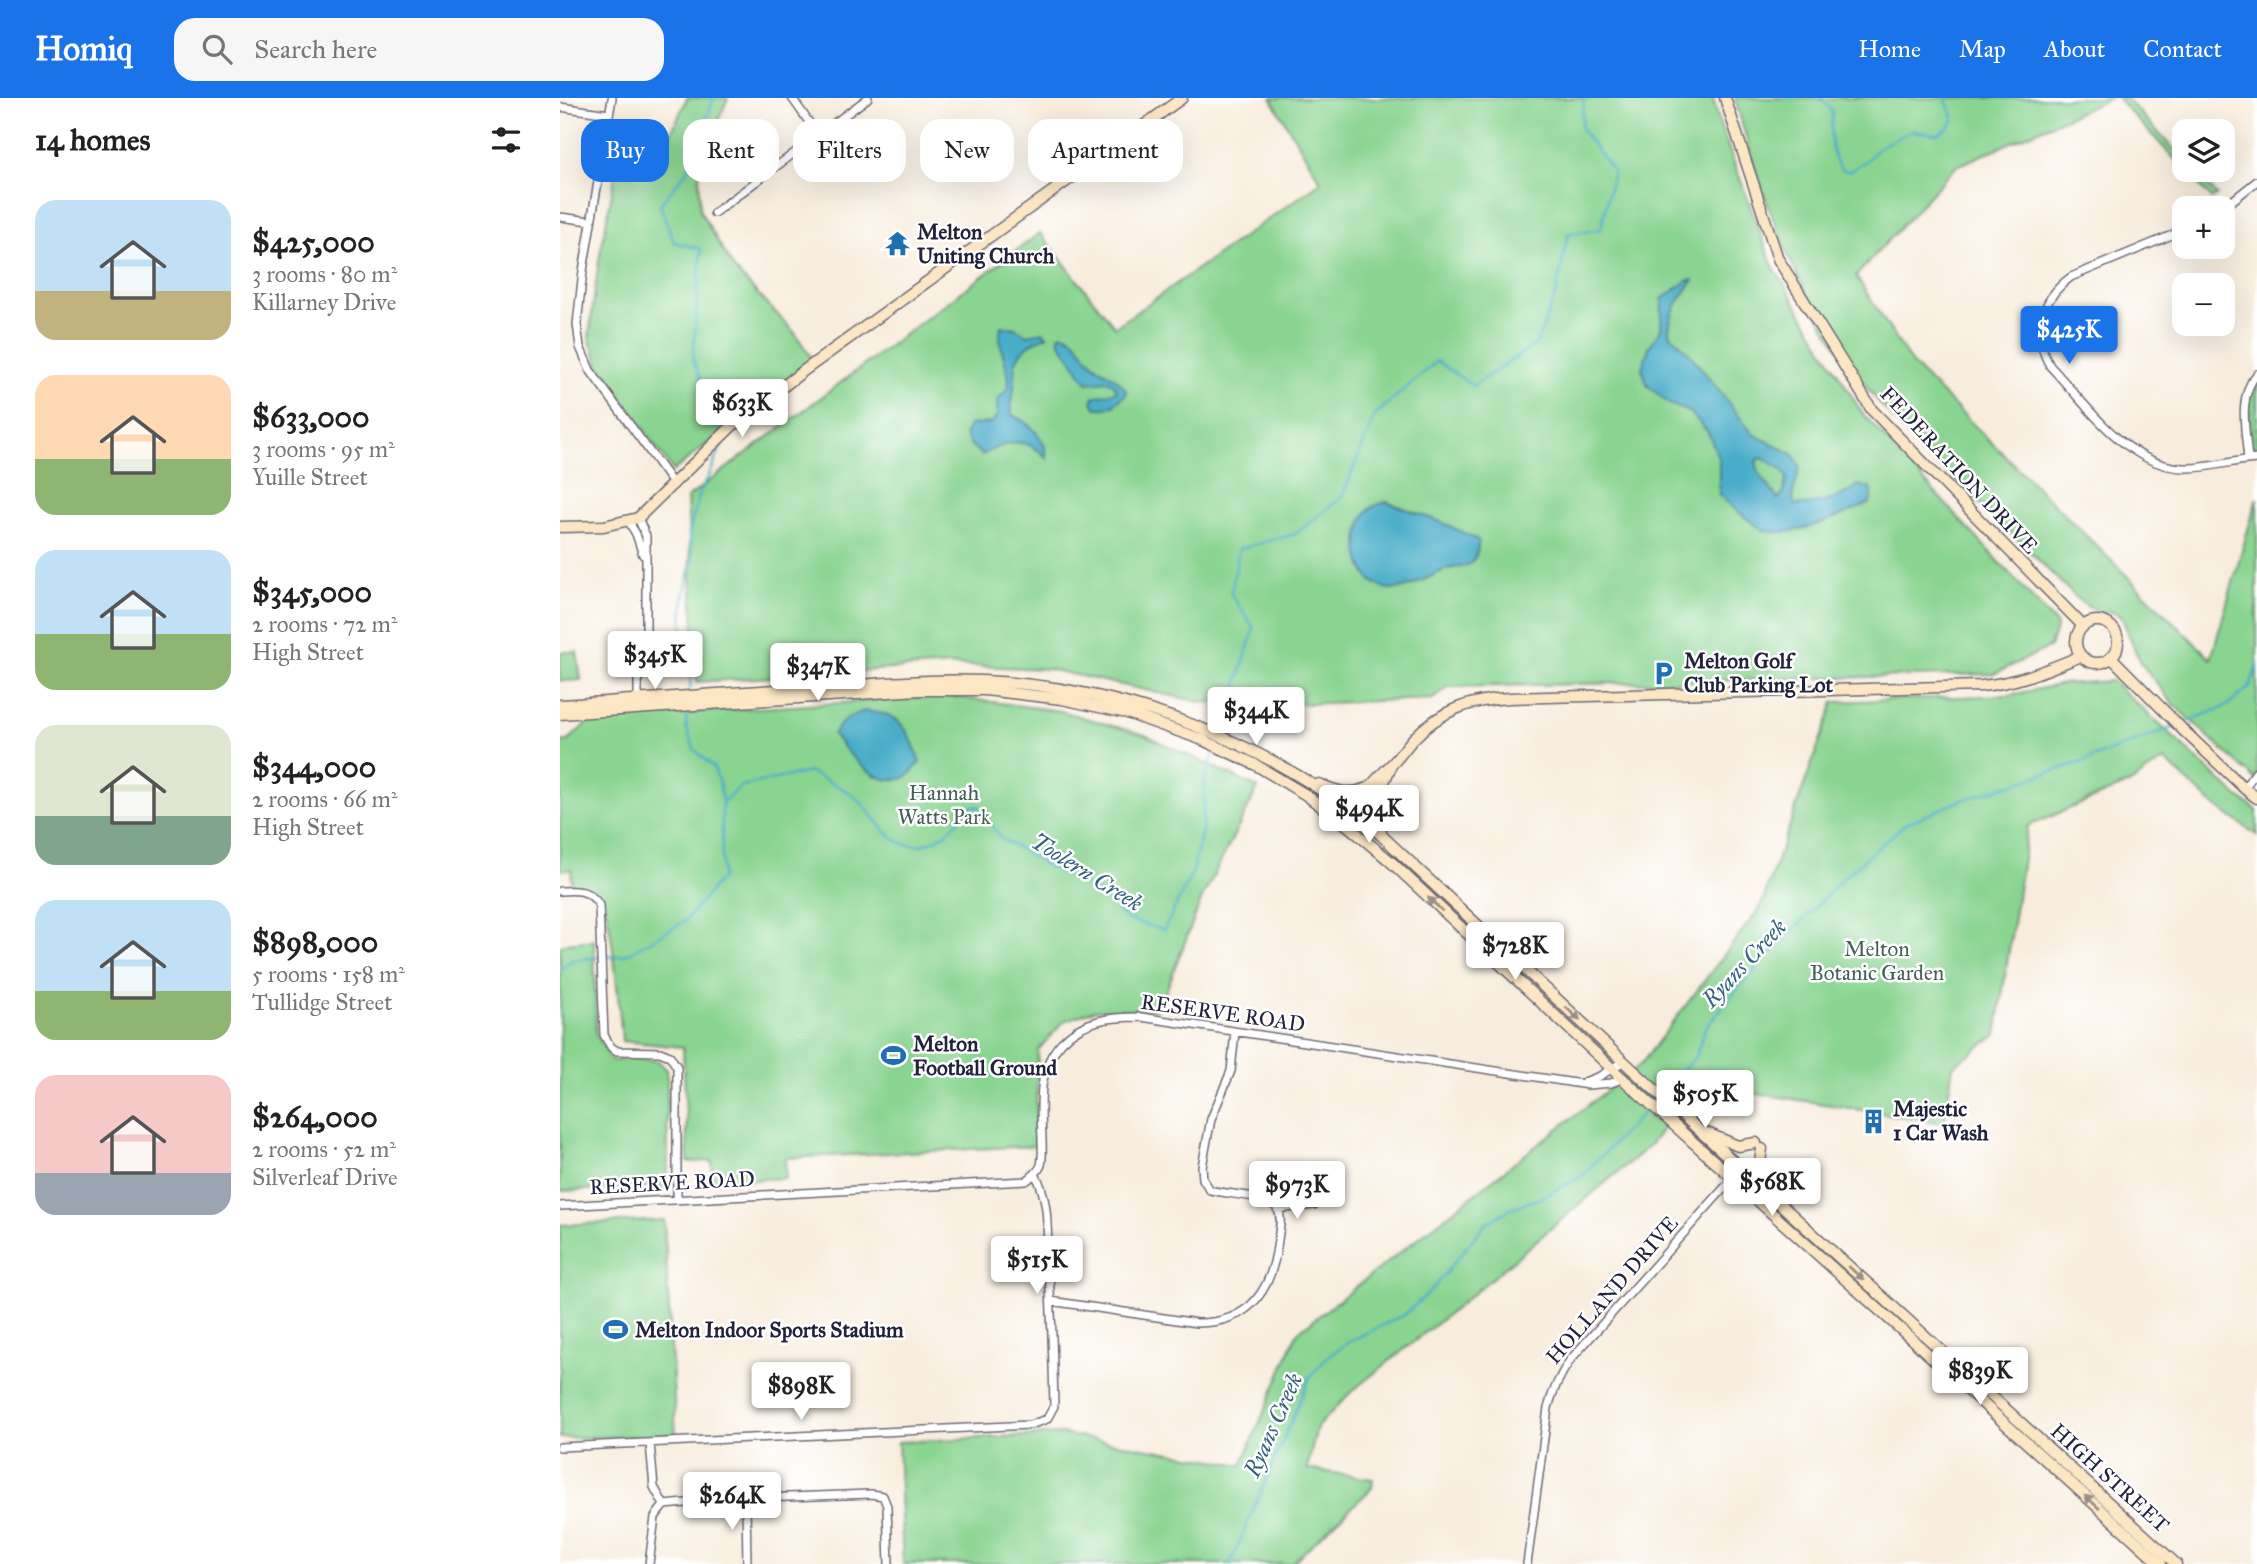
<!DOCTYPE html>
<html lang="en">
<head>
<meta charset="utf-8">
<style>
  :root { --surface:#fff; --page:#f6f6f6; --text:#222; --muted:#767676; --accent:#1a73e8 }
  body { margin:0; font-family:"IM FELL Great Primer",serif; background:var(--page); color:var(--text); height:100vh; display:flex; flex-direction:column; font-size:26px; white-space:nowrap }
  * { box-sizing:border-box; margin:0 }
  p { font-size:23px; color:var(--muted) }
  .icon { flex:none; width:38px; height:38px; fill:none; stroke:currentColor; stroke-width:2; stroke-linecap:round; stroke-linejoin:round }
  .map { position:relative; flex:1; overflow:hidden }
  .drawer { display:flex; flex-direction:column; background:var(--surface); width:560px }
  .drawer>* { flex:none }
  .guide { position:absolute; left:21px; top:21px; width:665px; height:63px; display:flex; gap:14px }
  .controls { position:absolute; left:1612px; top:21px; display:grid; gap:14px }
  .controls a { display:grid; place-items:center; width:63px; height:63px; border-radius:14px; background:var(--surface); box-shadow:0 7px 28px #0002; font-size:35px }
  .price { position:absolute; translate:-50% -60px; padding:0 16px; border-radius:7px; background:#fff; color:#222; font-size:23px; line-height:46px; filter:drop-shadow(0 2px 4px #0008) }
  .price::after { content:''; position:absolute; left:50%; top:42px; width:21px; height:16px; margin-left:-10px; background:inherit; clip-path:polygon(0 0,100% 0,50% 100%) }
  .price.selected { background:var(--accent); color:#fff }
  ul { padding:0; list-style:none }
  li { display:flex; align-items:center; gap:21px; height:175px; padding:0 35px }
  li span { display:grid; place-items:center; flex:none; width:196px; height:140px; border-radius:21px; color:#555 }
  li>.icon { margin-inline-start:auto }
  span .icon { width:84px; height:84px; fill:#fffc; stroke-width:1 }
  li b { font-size:30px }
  h2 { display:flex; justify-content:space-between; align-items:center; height:84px; padding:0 35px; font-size:30px }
  .tag { padding:0 24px; border-radius:21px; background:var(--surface); box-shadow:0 7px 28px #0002; font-size:24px; line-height:63px }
  .tag.selected { background:var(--accent); color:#fff }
  header { display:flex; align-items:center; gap:42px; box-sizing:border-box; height:98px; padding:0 35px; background:var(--accent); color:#fff }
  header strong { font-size:33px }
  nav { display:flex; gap:38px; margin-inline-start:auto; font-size:24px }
  .search { width:490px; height:63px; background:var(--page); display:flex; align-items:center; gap:18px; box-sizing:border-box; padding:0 24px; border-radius:21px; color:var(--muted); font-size:26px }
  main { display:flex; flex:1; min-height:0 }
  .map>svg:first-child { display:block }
</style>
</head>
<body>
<header>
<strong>Homiq</strong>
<div class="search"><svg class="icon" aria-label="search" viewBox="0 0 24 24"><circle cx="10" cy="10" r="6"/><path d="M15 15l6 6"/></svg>Search here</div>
<nav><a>Home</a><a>Map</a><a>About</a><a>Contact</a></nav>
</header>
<main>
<section class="drawer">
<h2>14 homes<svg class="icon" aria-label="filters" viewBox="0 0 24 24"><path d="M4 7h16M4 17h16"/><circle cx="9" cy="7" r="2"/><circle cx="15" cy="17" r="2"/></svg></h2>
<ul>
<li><span style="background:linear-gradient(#bfe0f5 65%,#c2b280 0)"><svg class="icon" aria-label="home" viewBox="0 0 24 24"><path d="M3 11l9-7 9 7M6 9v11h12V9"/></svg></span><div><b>$425,000</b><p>3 rooms · 80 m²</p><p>Killarney Drive</p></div></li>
<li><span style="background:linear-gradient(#ffd9b3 60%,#8fb573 0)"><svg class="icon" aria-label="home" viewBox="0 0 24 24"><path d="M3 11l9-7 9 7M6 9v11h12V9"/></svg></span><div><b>$633,000</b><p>3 rooms · 95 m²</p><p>Yuille Street</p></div></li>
<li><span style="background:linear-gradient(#bfe0f5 60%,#8fb573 0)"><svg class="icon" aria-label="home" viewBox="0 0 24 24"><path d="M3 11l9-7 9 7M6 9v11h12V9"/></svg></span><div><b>$345,000</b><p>2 rooms · 72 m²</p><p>High Street</p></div></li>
<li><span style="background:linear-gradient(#dfe7d0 65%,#7fa58c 0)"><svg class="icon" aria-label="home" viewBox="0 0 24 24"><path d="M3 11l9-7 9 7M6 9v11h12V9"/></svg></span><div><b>$344,000</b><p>2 rooms · 66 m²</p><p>High Street</p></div></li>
<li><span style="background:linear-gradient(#bfe0f5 65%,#8fb573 0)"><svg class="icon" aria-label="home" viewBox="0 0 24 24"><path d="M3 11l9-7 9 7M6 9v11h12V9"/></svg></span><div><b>$898,000</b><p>5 rooms · 158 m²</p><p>Tullidge Street</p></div></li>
<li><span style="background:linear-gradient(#f6c9c9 70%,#9aa5b1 0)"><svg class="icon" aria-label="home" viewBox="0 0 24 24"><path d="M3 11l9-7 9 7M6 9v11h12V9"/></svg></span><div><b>$264,000</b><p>2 rooms · 52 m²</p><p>Silverleaf Drive</p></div></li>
</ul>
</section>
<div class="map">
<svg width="1697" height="1466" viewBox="0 0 1697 1466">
  <rect width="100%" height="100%" fill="#fff"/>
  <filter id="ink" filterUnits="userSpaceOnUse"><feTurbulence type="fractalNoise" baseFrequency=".0143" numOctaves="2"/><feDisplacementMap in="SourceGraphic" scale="14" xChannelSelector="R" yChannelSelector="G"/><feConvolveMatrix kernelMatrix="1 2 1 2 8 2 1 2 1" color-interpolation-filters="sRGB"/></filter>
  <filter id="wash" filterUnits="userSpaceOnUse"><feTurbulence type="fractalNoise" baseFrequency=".00686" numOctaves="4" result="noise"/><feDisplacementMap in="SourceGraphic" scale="28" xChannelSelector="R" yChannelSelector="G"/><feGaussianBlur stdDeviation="1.57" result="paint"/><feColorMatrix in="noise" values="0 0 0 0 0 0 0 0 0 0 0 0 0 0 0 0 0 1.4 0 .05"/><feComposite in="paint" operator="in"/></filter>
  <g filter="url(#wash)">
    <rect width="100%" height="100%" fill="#f8eddd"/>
    <path fill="#8ad491" stroke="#567b66" stroke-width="2" d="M127,0H168L139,67L140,113L174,171L234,234L253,262L113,373L39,267L29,240L39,162L59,58L98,64Z
      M711,0H1153L1160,27L1212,166L1302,315L1497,527L1490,549L1434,576L888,589L873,601L681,608L636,603L488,571L389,567L137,584L127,400L480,135L555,229L761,84Z
      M1175,0H1551L1395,69L1296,178L1352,266L1651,561L1697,400V683L1614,607L1580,564L1562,520C1554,511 1543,514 1533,511C1527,509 1520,503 1516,499C1491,476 1468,451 1444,428C1385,373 1318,314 1275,245C1226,168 1198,87 1175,0Z
      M1557,0H1566L1624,62V71Z
      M1625,72H1633L1657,97L1652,101Z
      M1697,280V350H1692L1688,295Z
      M0,554H17L21,582L0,583Z
      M1552,583L1676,697L1697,712V737L1654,707L1604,662L1570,685L1468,728L1436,937L1393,968L1384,1025L1138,986L1090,1047L901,1206L792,1293L757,1329L747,1371L813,1381L812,1390L731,1466H343L338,1344L502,1336L682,1367L737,1235L1081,966L1200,810L1274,604L1450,597L1503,586Z
      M387,598L500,613L585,637L698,690L642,800L599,911L534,912L504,923L478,952L475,1048L225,1060L226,1080L153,1084L152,1063L128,1064L123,949L62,943C60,919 52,816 42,801C35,791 23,789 12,788L11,771L0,772V644L8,643L31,621Z
      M34,842L36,936L52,963L72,960L98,963L107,972L108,1089L0,1093V849L7,845Z
      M104,1122L116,1337L0,1340V1127Z"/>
    <path fill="#4aadc9" stroke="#366882" stroke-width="2" fill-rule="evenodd" d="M1128,182H1134C1121,199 1109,213 1109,235L1129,255L1193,336L1233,356L1240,368L1233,395L1234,407C1259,408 1279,402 1298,387L1310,390L1312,397L1310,405C1286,415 1227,444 1202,431C1186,422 1172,408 1159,397V361L1148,334L1130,314L1109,306L1087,287L1082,270L1089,249L1101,231L1102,201ZM1202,360L1220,370L1227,379L1223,395L1218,401L1199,375L1196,363Z
      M441,228L455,230L467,237L484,234L487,238C474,243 457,253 455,267C454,274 455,282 454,290C453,299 450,308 452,317C470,325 486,340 487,360C464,336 448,344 422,357L411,347L405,337L409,327L432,325L437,317V302C441,298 446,295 448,289C452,273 436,250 441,228Z
      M503,236C521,241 521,255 534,266C545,276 561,280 567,295C558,303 550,314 535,309L532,304L534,299L557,293L556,289L549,283L527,285L499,243V237Z
      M827,404L881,424L918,442C919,450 916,462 909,466C903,470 894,469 887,471C874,476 850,491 837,491C804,493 794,458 800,432C803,414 810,407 827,404Z
      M304,613C312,614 321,615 328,617C346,623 355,648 360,665C356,668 353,674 349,677C320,696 287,655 273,636L285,621Z"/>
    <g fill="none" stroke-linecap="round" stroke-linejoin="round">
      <path stroke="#4aadc9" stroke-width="2.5" d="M154,0L128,71L100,107L114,144L141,151L133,262L157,320L159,332
        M1223,0H1237
        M1257,0L1264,3L1272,13C1271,35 1267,54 1282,72L1290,73L1307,62L1319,49L1352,33L1378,36L1389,29L1394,21L1385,0
        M130,590L131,582L126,570L122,520L124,497L133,461L129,435L140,394L149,378L161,348
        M671,606L694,530L671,496L679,451L735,436L782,399L815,317L877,263L913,288L976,246L996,196L1008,136L1041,131L1053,73L1021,31L1024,0
        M127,613L126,628L134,651L154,670L160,687L162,704
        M1623,625L1667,608L1690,589L1697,567
        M662,634L669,614
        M0,872L12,862L65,857L125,823L162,779V705L181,688L250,674C264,682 281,688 294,698C306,708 316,723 327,735C356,763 390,738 408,710L418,708L441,740L487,768L540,795L568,822L604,832L632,775L642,733L645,680L656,650
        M1102,995L1136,958L1145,930L1181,887L1284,779L1345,726L1405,701L1519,665L1614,629
        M670,1466L750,1279L767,1259L790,1243L844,1217L870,1194L926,1125L950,1111L985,1098L1022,1078L1088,1010"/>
    </g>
  </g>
  <g filter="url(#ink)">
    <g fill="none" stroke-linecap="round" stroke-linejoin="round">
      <defs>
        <path id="street" d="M52,0L23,173L17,226L20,249L30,272L114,387
          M232,0L258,37
          M0,9L49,16
          M1662,111L1697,83
          M154,115L308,0
          M0,119L30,123
          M1624,132L1511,179C1481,201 1471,235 1490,268C1526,306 1570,372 1628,370C1651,370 1674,362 1697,361
          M1688,362C1686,334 1677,298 1697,276
          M78,420L86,438V547L78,576V606
          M69,424L76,436L83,457
          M1684,690L1697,673
          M0,793C17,792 29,791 39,807L44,937L51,949L57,953L100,954L110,958L117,969V1102
          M1022,985L1040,978L1064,963
          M0,1108L466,1083C472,1078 478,1075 481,1067C483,1059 482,1049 482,1041C481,1007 476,971 502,944C524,921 551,919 581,919L1028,987L1051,985L1064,980
          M717,1111L754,1107
          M491,1203L637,1225C691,1225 712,1192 718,1142C719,1133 723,1119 717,1110C707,1096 667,1097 650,1092L643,1081L642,1069L651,1021L671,973L675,934
          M90,1345L94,1389L104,1407
          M0,1349L470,1327L487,1321L494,1308C493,1257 491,1206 488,1156C487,1129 489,1100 475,1076
          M186,1403L187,1466
          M89,1466L95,1419L104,1407L169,1401L186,1403L201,1400L311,1396L323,1398L327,1408L329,1466
          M967,1466L988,1310C993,1291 1000,1277 1011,1261L1174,1079"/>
        <path id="secondary" d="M1165,0L1218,161L1312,312L1523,528
          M0,429L44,428L78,420L172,328L242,274L622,0
          M1516 544a21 21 0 1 1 42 0a21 21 0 1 1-42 0Z
          M1551,559L1622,631L1684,690L1697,700
          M0,607C93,601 187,593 280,588C327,585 375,581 423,583C565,589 713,645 821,737L1074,973L1616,1466
          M0,616L359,592H425L502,601L567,615L643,642L694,666L746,697L788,728L830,763L1063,981L1601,1466
          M759,686C775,693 790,698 807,690
          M819,697L821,737
          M791,721C798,698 816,682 832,666C840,658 846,649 853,641C881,612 910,602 949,600L1422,588C1460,584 1486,572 1521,558
          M795,724C812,712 821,689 830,671
          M1147,1035L1178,1048L1196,1045
          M1200,1088L1198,1075L1202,1051"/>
      </defs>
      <use href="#street" stroke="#6d6974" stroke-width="10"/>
      <use href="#secondary" stroke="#6d6974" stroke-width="13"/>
      <use href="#street" stroke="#fff" stroke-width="7"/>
      <use href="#secondary" stroke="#fce6c4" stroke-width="10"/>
    </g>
    <defs><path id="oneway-solid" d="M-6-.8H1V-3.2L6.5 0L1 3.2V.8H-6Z" transform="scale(1.75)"/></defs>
    <g fill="#9a8e86">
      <use href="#oneway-solid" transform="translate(875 806) rotate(-137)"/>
      <use href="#oneway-solid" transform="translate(1013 916) rotate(43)"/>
      <use href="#oneway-solid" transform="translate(1296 1175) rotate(42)"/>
      <use href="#oneway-solid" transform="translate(1532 1404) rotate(-138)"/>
    </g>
  </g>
  <defs>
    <symbol id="temple-bare" viewBox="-9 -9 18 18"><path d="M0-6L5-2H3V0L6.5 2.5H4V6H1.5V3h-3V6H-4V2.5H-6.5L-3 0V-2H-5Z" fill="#1f6fb2" stroke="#fff" stroke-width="2.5" paint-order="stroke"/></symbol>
    <symbol id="parking-bare" viewBox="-9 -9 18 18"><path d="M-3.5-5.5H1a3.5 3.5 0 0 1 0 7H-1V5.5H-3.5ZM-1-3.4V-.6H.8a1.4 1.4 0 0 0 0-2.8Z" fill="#1f6fb2" stroke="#fff" stroke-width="2.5" paint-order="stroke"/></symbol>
    <symbol id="stadium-bare" viewBox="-9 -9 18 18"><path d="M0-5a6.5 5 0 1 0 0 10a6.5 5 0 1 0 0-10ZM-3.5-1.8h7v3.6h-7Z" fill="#1f6fb2" stroke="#fff" stroke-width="2.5" paint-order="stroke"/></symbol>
    <symbol id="building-bare" viewBox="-9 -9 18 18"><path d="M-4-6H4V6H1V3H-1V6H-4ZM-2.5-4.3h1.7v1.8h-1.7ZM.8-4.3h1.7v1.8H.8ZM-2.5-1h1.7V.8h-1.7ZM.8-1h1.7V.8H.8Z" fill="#1f6fb2" stroke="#fff" stroke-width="2.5" paint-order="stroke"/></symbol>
  </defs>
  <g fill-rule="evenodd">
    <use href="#temple-bare" x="320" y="128" width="35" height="35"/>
    <use href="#parking-bare" x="1086" y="558" width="35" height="35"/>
    <use href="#stadium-bare" x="316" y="940" width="35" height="35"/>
    <use href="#building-bare" x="1296" y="1006" width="35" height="35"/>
    <use href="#stadium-bare" x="38" y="1214" width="35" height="35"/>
  </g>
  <g text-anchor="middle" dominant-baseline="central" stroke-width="5" stroke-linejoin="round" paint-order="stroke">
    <g font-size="21" font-weight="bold" fill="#22223b" stroke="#fff" text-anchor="start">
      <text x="357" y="134">Melton<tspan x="357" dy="24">Uniting Church</tspan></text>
      <text x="1124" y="563">Melton Golf<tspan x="1124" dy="24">Club Parking Lot</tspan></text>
      <text x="353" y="946">Melton<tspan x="353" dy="24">Football Ground</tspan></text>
      <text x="1333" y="1011">Majestic<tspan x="1333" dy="24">1 Car Wash</tspan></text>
      <text x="75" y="1232">Melton Indoor Sports Stadium</text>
    </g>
    <g font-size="21" fill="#22223b" stroke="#fff">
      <text transform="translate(1399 372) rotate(47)">FEDERATION DRIVE</text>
      <text transform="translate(663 915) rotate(8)">RESERVE ROAD</text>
      <text transform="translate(112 1085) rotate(-3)">RESERVE ROAD</text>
      <text transform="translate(1052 1192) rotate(-49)">HOLLAND DRIVE</text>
      <text transform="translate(1550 1380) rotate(42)">HIGH STREET</text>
    </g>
    <g font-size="21" fill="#466059" stroke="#fff">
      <text x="384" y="695">Hannah<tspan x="384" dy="24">Watts Park</tspan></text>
      <text x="1317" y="851">Melton<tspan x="1317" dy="24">Botanic Garden</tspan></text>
    </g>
    <g font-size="23" font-style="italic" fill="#34617b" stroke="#fff">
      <text transform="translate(527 774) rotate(32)">Toolern Creek</text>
      <text transform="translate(1184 865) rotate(-47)">Ryans Creek</text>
      <text transform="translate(713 1327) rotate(-66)">Ryans Creek</text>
    </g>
  </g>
</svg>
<div class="controls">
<a><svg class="icon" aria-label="layers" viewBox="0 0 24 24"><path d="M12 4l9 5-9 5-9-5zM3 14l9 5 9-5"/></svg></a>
<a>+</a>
<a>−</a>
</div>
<b class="price selected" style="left:1509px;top:268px">$425K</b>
<b class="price" style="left:182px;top:341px">$633K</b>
<b class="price" style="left:95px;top:593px">$345K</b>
<b class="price" style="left:258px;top:605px">$347K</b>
<b class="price" style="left:696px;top:649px">$344K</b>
<b class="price" style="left:809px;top:747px">$494K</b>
<b class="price" style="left:955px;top:884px">$728K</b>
<b class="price" style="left:1145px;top:1032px">$505K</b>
<b class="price" style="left:1212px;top:1120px">$568K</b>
<b class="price" style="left:737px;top:1123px">$973K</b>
<b class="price" style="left:477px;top:1198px">$515K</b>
<b class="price" style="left:1420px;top:1309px">$839K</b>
<b class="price" style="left:241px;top:1324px">$898K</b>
<b class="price" style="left:172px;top:1434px">$264K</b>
<div class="guide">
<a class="tag selected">Buy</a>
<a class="tag">Rent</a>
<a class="tag">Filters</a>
<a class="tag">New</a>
<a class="tag">Apartment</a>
</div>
</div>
</main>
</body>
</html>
